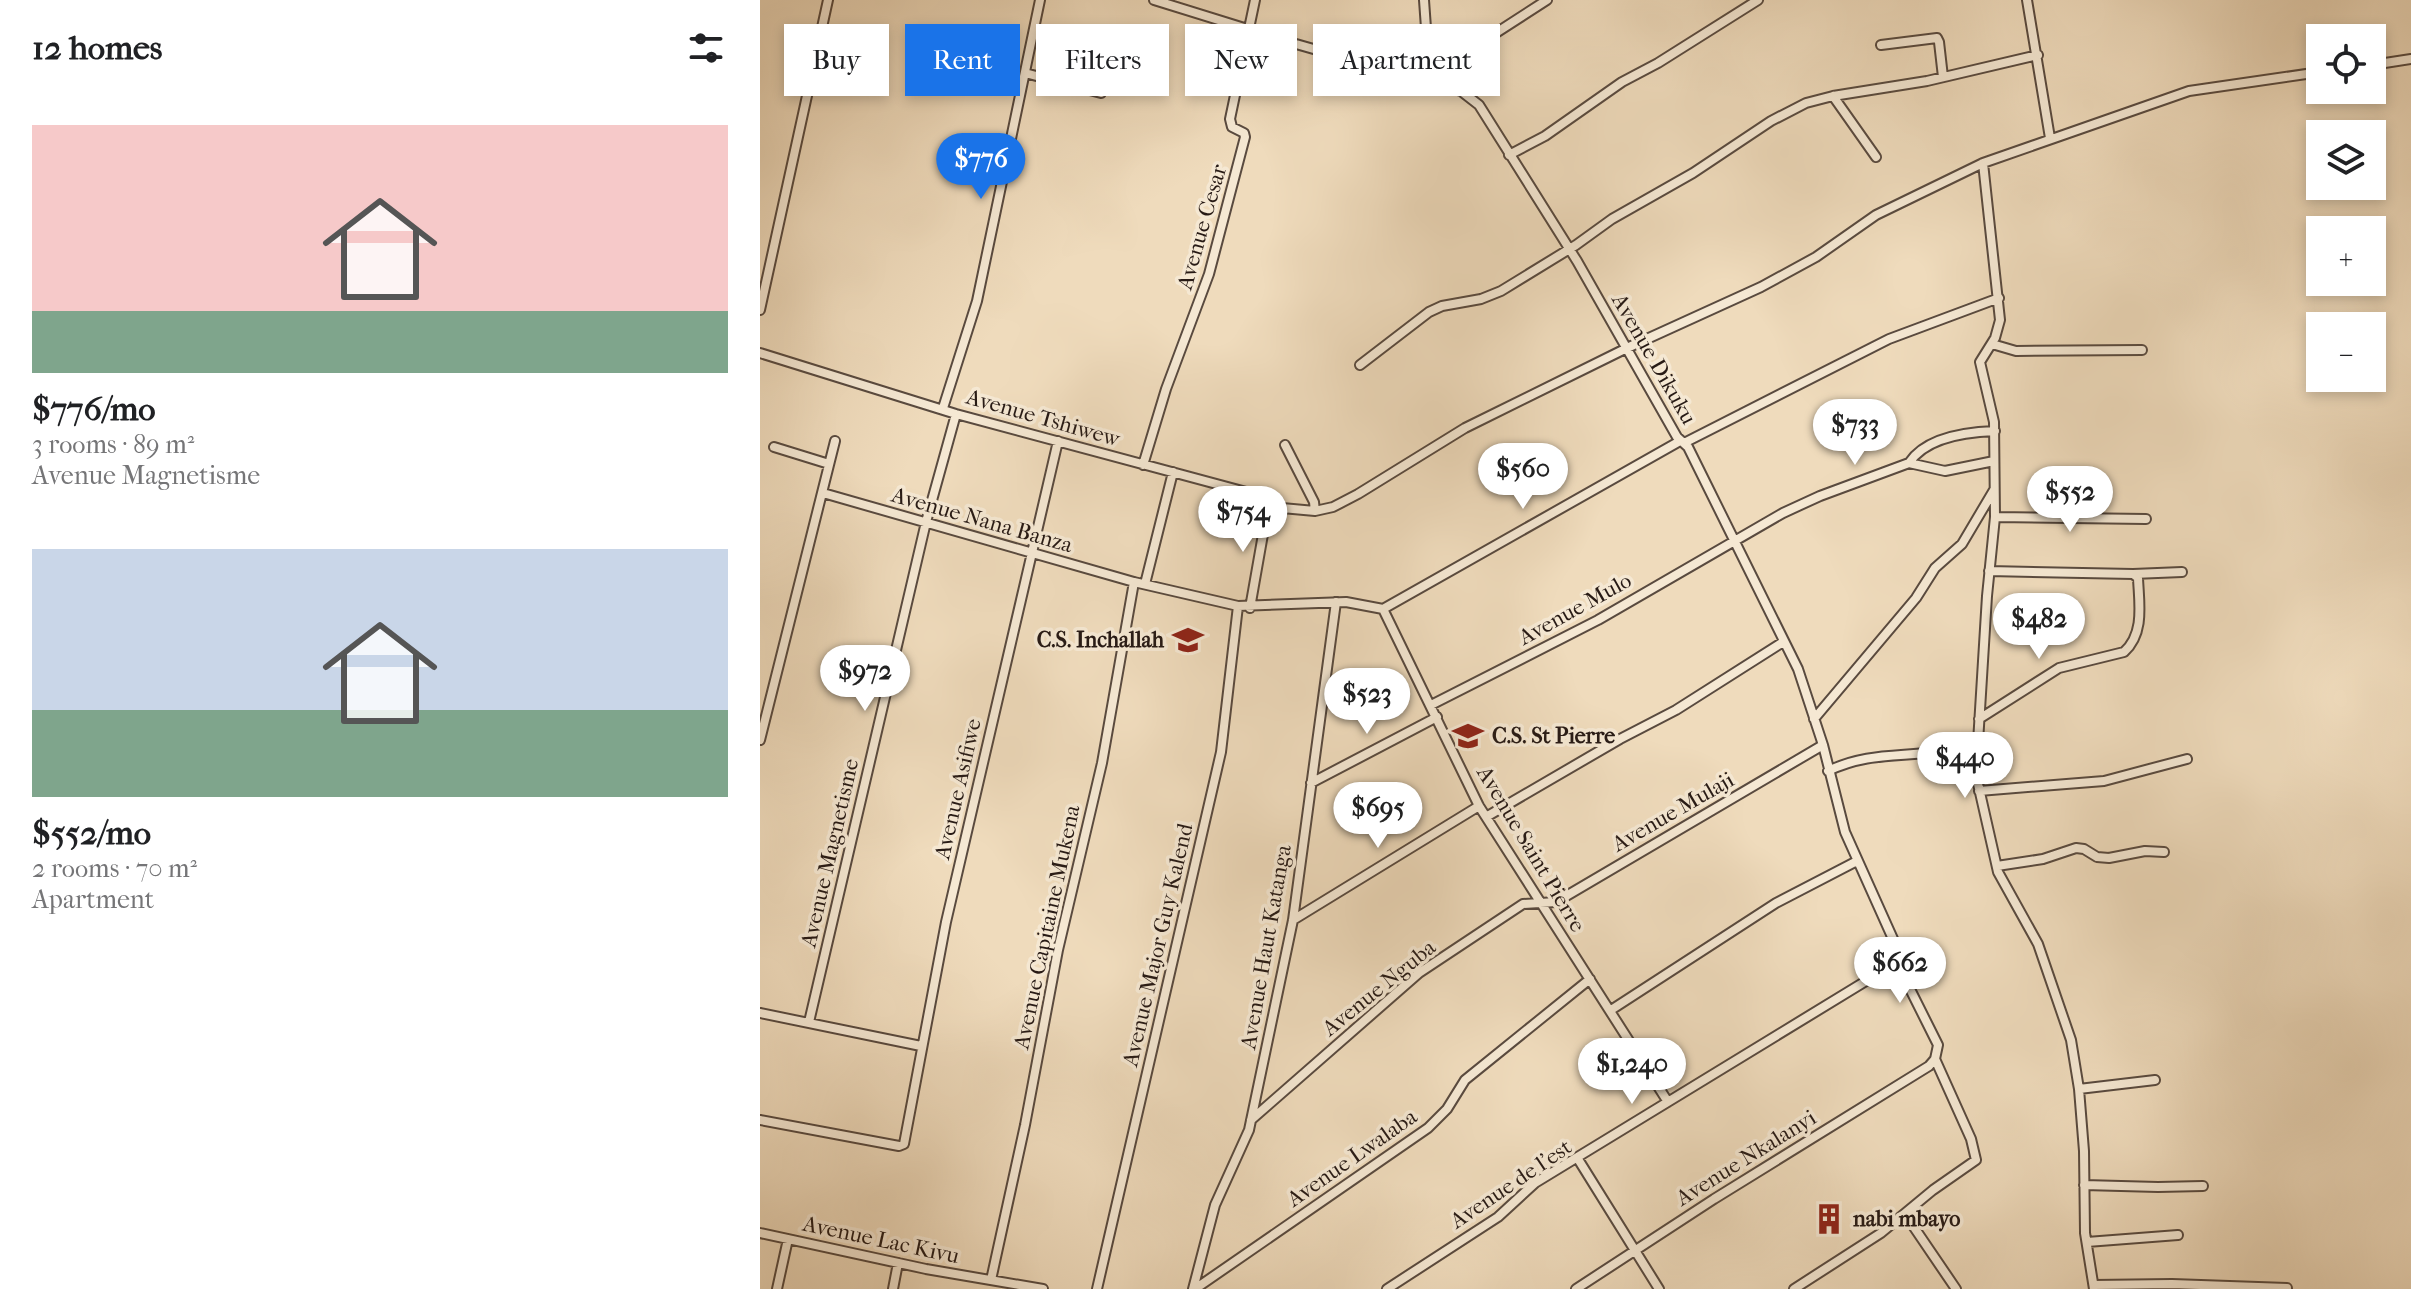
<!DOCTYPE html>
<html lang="en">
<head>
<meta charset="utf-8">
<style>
  :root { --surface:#fff; --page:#f6f6f6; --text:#202124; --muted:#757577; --accent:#1a73e8 }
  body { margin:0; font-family:"IM FELL French Canon",serif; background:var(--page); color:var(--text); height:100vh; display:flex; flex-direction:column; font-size:30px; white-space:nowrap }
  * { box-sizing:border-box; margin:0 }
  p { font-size:26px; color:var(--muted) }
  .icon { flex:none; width:44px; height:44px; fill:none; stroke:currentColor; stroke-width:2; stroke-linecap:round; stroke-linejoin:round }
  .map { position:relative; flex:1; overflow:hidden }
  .drawer { display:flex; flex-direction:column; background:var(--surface); width:760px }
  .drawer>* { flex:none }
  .guide { position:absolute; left:24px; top:24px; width:760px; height:72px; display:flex; gap:16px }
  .fabs { position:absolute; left:1546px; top:24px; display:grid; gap:16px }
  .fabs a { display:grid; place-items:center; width:80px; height:80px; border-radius:0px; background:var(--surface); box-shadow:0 4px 12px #0003; font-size:40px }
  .price { position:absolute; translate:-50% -68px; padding:0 18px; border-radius:28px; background:#fff; color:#222; font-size:26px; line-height:52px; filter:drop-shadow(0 2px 4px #0008) }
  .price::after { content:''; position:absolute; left:50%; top:48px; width:24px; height:18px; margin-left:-12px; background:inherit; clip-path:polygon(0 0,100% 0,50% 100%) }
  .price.current { background:var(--accent); color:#fff }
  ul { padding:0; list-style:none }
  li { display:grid; align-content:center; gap:16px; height:424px; padding:0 32px }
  li span { display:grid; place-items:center; height:248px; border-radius:0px; color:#555 }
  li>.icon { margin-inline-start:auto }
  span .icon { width:144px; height:144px; fill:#fffc; stroke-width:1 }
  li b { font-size:34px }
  h2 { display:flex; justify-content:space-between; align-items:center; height:96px; padding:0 32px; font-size:34px }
  .tag { padding:0 28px; border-radius:0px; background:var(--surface); box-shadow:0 4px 12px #0003; font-size:28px; line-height:72px }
  .tag.current { background:var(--accent); color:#fff }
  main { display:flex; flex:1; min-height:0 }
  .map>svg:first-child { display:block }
</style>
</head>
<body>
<main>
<section class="drawer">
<h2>12 homes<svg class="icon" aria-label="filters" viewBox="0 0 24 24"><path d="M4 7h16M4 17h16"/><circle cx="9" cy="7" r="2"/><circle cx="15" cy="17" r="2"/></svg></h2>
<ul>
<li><span style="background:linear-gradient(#f6c9c9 75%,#7fa58c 0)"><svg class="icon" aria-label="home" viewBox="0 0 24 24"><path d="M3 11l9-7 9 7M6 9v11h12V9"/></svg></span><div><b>$776/mo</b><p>3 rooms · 89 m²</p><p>Avenue Magnetisme</p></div></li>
<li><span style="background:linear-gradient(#c9d6e8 65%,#7fa58c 0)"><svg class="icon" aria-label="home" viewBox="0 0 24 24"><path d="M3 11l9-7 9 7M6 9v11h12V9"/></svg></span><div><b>$552/mo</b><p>2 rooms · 70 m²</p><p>Apartment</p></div></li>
</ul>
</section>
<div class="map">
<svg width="1651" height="1289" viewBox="0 0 1651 1289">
  <rect width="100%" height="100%" fill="#efdbbc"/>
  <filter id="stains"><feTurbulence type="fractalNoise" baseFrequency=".0025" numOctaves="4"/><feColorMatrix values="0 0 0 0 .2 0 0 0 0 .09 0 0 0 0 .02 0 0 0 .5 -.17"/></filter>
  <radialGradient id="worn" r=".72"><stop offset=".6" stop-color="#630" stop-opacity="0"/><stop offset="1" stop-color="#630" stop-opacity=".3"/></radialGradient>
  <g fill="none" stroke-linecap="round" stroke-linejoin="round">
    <defs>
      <path id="street" d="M394,0L536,44L701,91L719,105L817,261L917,437L928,447L1038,669L1063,745L1085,832L1142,959
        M664,0L666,28L712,48
        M1267,0L1290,138
        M1121,45L1177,38L1179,42L1183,77
        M1612,65L1651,59
        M265,73L341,93
        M690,87L708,51L787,0
        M1073,96L1116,157
        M749,155L785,136L862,82L898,63L998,0
        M1223,163L1240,320L1235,338L1220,362L1234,422L1235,517L1227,596L1216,775L1238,872L1278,944L1311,1040L1319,1089L1324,1151L1325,1233L1334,1289
        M0,310L68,0
        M1232,344L1256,351L1382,350
        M0,353L196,414L490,493L511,507L555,511L573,507L598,494L705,428L867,348L1001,287L1056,257L1116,215L1223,163L1429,91L1560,72
        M600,365L669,312L682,306L721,299L741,291L816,245L852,219L933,173L1011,121L1046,103L1073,96L1167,81L1278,55
        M183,408L217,301L280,0
        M924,443L1129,339L1239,298
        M525,445L554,502L555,511
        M14,447L69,464
        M1149,463C1166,437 1206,432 1235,431
        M383,465L406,389L449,274L485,137L484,133L472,127L470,119L495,0
        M63,493L374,582L478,606L586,602L623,609
        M1235,517L1386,519
        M1373,574L1422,572
        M385,584L413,472
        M490,608L508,506
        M623,609L719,806L908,1102
        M623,609L920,441
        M671,705L838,620L1023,513L1060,496L1149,463L1185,471L1234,461
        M1054,719L1156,598L1175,568L1202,544L1234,490
        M1219,719L1299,668L1364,652C1385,633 1379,603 1378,578L1373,574L1229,571
        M0,740L75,441
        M1068,771C1110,751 1144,758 1187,750C1197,748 1208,745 1218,742
        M551,783L677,717
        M1219,791L1344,781L1427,759
        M726,817L860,739L916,710L1023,642
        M1237,866L1283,859L1316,848L1324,849L1337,857L1349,858L1385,851L1404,852
        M533,920L719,806
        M1142,959L1140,969L1178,1045L1175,1059
        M851,1010L1016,903L1097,861
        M0,1013L161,1046
        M49,1022L166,522L196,414
        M1319,1089L1395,1080
        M0,1120L139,1146L144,1144L186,922L298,441
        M491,1120L659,973L763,904L796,902L1063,745
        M818,1159L899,1289
        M1324,1185L1398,1187L1443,1186
        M1145,1214L1196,1289
        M0,1233L166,1269L283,1289
        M1327,1242L1418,1235
        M231,1280L265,1125L298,950L342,763L374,582
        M1334,1285L1412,1284L1527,1288
        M17,1289L28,1239
        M133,1289L138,1263
        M337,1289L461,752L478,606
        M433,1289L455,1205L489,1130L533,920L576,602
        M435,1289L668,1128L687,1109L705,1080L830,979
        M627,1289L738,1217L775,1183L1142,959
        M816,1289L954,1199L1169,1066L1175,1059
        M1034,1289L1121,1233L1173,1190L1216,1160L1211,1139L1175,1059"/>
    </defs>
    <use href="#street" stroke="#594a3f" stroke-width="12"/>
    <use href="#street" stroke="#f5e8d3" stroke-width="8"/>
  </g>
  <defs>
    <symbol id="school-bare" viewBox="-9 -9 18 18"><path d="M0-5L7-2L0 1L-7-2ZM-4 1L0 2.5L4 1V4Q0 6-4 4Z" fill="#8f2418" stroke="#f5e8d3" stroke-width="2.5" paint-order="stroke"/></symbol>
    <symbol id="building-bare" viewBox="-9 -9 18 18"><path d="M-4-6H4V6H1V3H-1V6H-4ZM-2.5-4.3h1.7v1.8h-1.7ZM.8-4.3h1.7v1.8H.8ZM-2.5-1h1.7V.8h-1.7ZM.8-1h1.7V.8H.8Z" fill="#8f2418" stroke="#f5e8d3" stroke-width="2.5" paint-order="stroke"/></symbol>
  </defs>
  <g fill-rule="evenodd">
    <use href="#school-bare" x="406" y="618" width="44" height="44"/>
    <use href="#school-bare" x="686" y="714" width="44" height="44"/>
    <use href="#building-bare" x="1047" y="1197" width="44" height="44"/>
  </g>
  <g text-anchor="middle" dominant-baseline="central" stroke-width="7" stroke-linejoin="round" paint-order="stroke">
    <g font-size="22" fill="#271a15" stroke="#f5e8d3">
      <text transform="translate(442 227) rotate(-74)">Avenue Cesar</text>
      <text transform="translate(894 359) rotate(60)">Avenue Dikuku</text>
      <text transform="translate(283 418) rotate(16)">Avenue Tshiwew</text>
      <text transform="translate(222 520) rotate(16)">Avenue Nana Banza</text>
      <text transform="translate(815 609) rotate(-29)">Avenue Mulo</text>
      <text transform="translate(198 789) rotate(-77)">Avenue Asifiwe</text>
      <text transform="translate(913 812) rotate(-30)">Avenue Mulaji</text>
      <text transform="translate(771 849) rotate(59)">Avenue Saint Pierre</text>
      <text transform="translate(70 853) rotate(-77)">Avenue Magnetisme</text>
      <text transform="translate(287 927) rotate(-78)">Avenue Capitaine Mukena</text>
      <text transform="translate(398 945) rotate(-77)">Avenue Major Guy Kalend</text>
      <text transform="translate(506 947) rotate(-80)">Avenue Haut Katanga</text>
      <text transform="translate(619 988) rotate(-39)">Avenue Nguba</text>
      <text transform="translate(592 1158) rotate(-35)">Avenue Lwalaba</text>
      <text transform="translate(986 1158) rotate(-32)">Avenue Nkalanyi</text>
      <text transform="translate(751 1184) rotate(-34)">Avenue de l'est</text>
      <text transform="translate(121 1240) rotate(12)">Avenue Lac Kivu</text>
    </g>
    <g font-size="22" font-weight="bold" fill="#271a15" stroke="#f5e8d3" text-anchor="start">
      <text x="404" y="640" text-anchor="end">C.S. Inchallah</text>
      <text x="732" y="736">C.S. St Pierre</text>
      <text x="1093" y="1219">nabi mbayo</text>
    </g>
  </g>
  <rect width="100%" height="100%" filter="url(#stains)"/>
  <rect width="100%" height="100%" fill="url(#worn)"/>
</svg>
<div class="fabs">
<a><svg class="icon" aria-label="locate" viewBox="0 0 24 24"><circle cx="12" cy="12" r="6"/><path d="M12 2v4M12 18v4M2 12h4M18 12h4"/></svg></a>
<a><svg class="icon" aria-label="layers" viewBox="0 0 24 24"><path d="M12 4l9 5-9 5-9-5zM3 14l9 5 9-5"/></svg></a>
<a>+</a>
<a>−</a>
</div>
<b class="price current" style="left:221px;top:201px">$776</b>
<b class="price" style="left:1095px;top:467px">$733</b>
<b class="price" style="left:763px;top:511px">$560</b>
<b class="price" style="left:1310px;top:534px">$552</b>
<b class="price" style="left:483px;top:554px">$754</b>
<b class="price" style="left:1279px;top:661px">$482</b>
<b class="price" style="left:105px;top:713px">$972</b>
<b class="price" style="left:607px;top:736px">$523</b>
<b class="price" style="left:1205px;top:800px">$440</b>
<b class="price" style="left:618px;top:850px">$695</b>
<b class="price" style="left:1140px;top:1005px">$662</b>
<b class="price" style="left:872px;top:1106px">$1,240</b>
<div class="guide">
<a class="tag">Buy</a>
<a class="tag current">Rent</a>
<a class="tag">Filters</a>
<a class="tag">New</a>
<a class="tag">Apartment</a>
</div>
</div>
</main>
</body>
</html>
